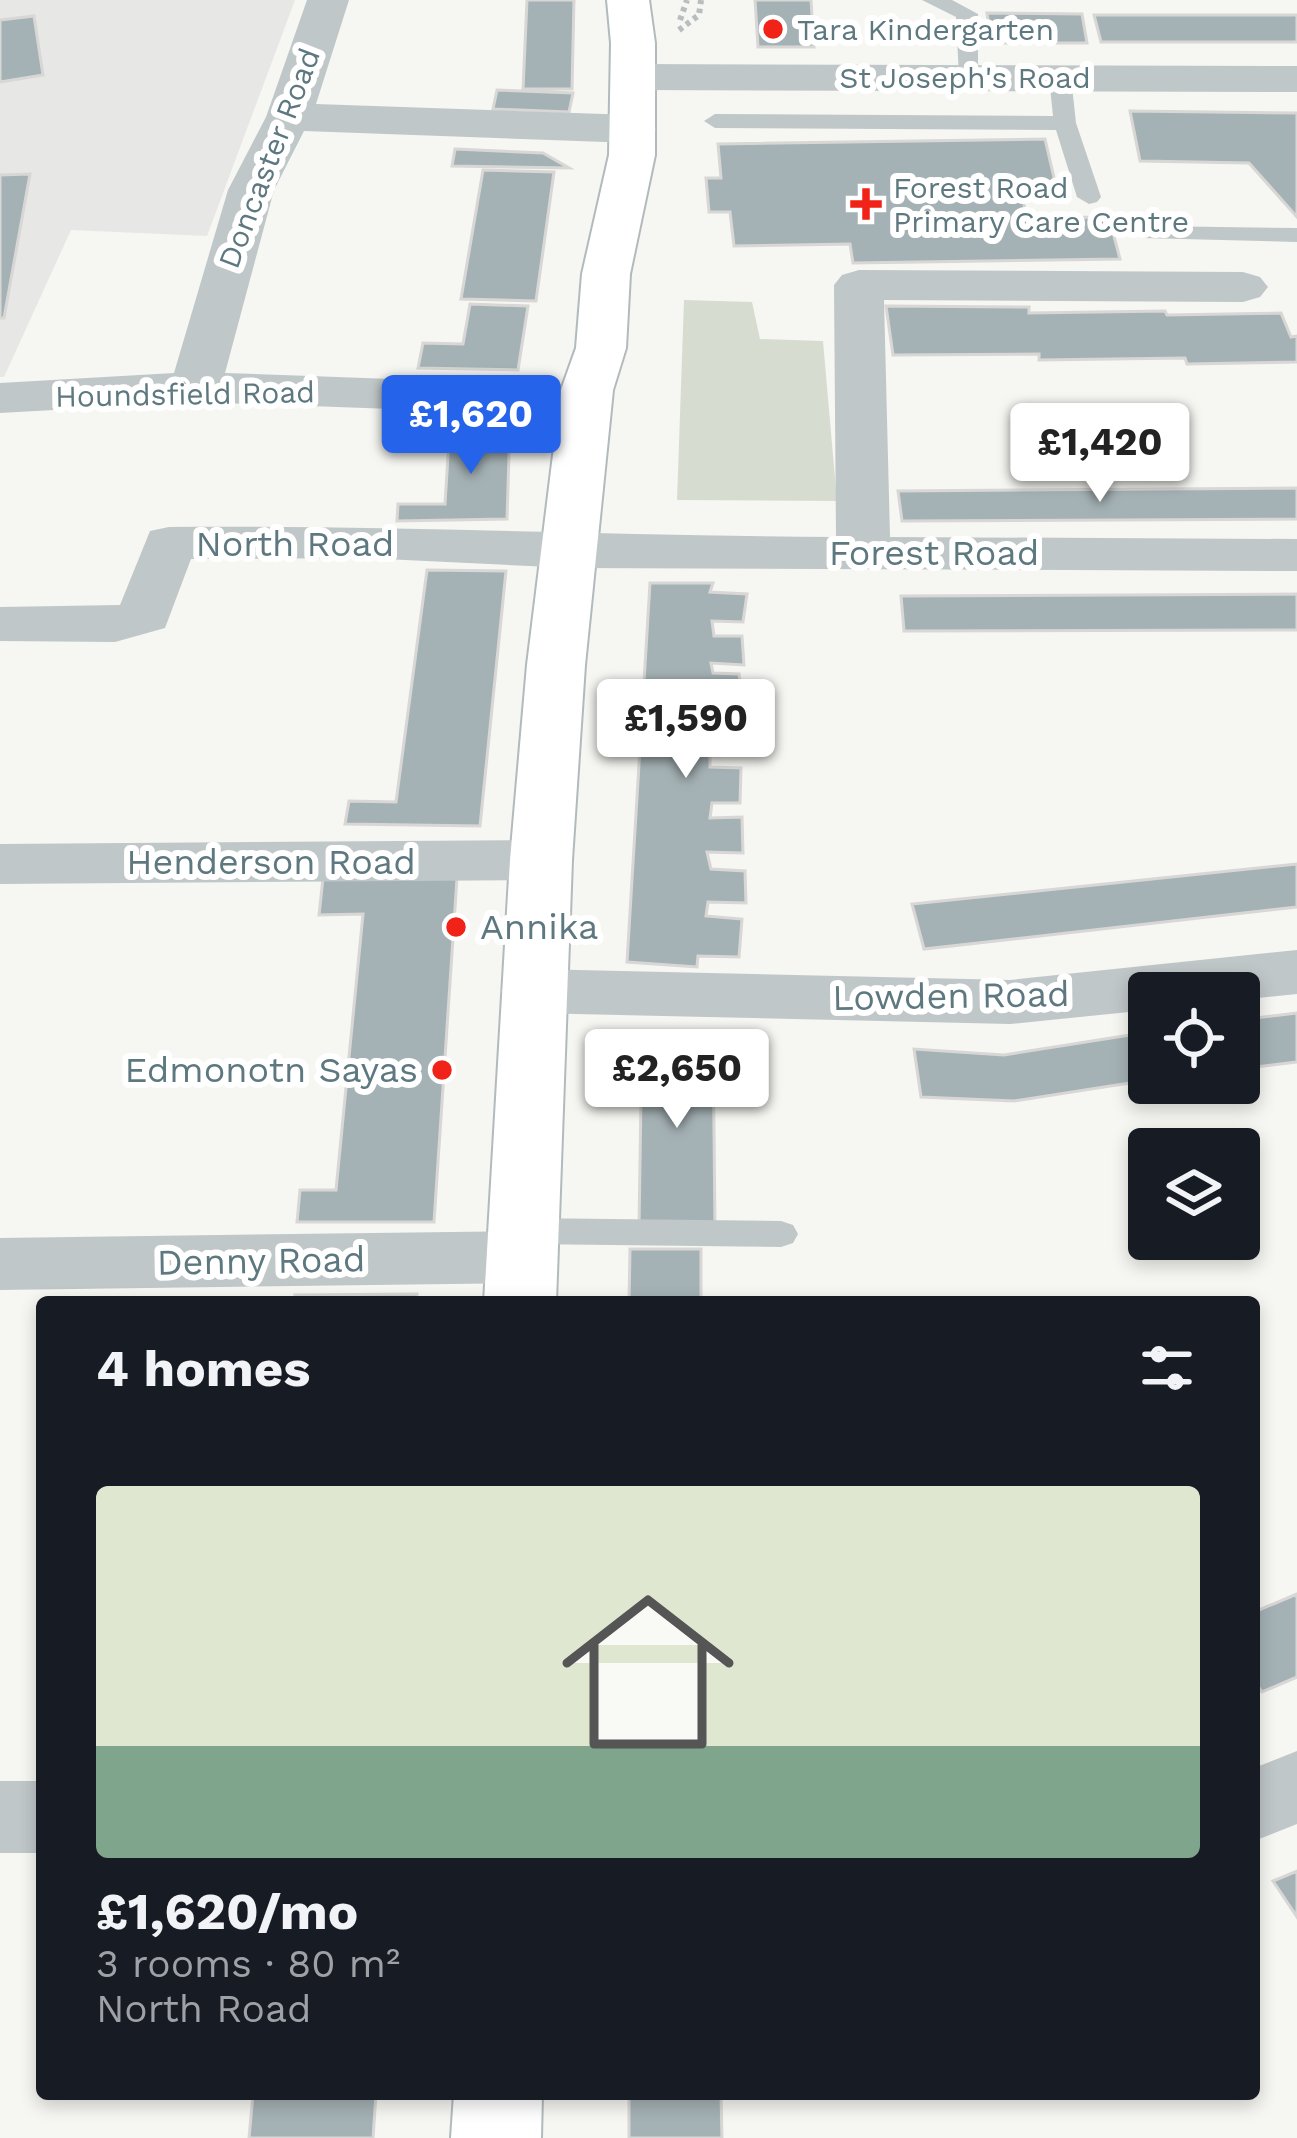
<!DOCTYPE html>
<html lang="en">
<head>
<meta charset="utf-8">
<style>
  :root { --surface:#171b24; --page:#242831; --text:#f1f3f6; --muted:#9ea1a6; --accent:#2563eb }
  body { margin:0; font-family:"Work Sans",sans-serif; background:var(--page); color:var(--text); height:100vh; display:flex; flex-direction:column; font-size:45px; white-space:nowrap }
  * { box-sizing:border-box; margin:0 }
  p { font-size:39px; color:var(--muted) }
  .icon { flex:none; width:66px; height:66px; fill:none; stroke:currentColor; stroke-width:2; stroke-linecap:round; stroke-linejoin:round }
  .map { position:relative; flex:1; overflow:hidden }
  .side { position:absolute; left:36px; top:1296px; width:1224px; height:804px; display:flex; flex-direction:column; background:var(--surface); border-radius:12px; box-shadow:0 6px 18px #0003 }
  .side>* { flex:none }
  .controls { position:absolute; left:1128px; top:972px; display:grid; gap:24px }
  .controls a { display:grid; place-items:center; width:132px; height:132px; border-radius:12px; background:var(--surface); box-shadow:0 6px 18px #0003; font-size:60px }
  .price { position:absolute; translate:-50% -102px; padding:0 27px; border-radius:12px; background:#fff; color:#222; font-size:39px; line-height:78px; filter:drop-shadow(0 3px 6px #0008) }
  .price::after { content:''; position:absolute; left:50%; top:72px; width:36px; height:27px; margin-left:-18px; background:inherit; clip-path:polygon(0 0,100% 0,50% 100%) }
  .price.on { background:var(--accent); color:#fff }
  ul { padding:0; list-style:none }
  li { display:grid; align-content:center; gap:24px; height:636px; padding:0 60px }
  li span { display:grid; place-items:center; height:372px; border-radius:12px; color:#555 }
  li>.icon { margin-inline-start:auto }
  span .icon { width:216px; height:216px; fill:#fffc; stroke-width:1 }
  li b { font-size:51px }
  h2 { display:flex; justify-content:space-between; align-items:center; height:144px; padding:0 60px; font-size:51px }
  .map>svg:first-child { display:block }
</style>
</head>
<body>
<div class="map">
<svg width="1297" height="2138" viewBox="0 0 1297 2138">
  <rect width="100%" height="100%" fill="#f6f6f2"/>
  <path fill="#e7e7e6" d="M0,0H295L207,236L71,230L4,377H0Z"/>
  <path fill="#d7dcd1" d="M684,300L752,302L760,339L823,341L837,501L677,500Z"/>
  <path fill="#a5b2b5" stroke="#d8d7d5" stroke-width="3" d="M527,0H574L572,89H523Z
    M755,0H811L814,47H758Z
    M987,13L1082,14L1087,43H991Z
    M1094,15H1297V42H1101Z
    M34,16L43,75L0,82V20Z
    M497,90L573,93L569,112L493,109Z
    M1130,111L1297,113V217L1249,163L1140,161Z
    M1045,139L1055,182H1019L1027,218L1109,217L1120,259L853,263L850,244L734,246L730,212H709L706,178H721L718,144Z
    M455,149L543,153L569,168L452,166Z
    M483,170L554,172L536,301L461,299Z
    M30,174L4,318H0V175Z
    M470,304L528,306L518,370L418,368L423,343L463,344Z
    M886,306L1029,307V313L1165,311L1167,315L1281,313L1291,337L1297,336V362L1187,364L1185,358L1039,360V354L893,355Z
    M450,424H510L507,519L397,521L398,504H445Z
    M1297,488V519L902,521L898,491Z
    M427,570L506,571L480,826L345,824L349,801L396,802Z
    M650,583H713L710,592L747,594L743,622L712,621L714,636H742L744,665L711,663L713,673L739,674L744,710L710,711L712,724L738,726L741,755L710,756V767L741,768L740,803H712L710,818L742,817L743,853L707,852L711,869L745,871L746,903L708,902L706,916L742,919L739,957L698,956L697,967L627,962Z
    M1297,594V630L904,631L901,596Z
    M1297,864V907L924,949L912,904Z
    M323,878H457L434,1222H297L300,1190H336L363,914L319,915Z
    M1297,1013V1062L1239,1069V1020Z
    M642,1031L713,1032L715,1228H639Z
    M1149,1032V1080L1014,1101L921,1097L914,1049L1004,1055Z
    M630,1249H701V1302H629Z
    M417,1294V1302H295V1295Z
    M1297,1594V1677L1262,1692L1254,1680V1612Z
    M1297,1871V1917L1273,1881Z
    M253,2094H376L373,2138H249Z
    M629,2094H721L722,2138H629Z"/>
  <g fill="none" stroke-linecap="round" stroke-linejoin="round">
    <defs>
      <path id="primary" d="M607,0H649L655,43V155L630,274L626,348L613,390L585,665L572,860L556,1302H484L510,860L527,665L561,390L576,348L582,274L609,155L611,43Z
        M454,2094H542L541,2138H451Z"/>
    </defs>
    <use href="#primary" stroke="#b3babd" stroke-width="4"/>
    <path stroke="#b8bdbf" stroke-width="6" stroke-dasharray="4.5 4.5" stroke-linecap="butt" d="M680,20L687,0
      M679,30L699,15L701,0"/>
    <path fill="#c0c7c9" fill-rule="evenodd" d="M922,0H952L978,14V82L970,84L959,77L956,17Z
      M1060,70L1071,77L1076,123L1101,197L1097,202L1089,204L1077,197L1056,130L715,128L704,121L715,114L1053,116L1049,77Z
      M1150,226L1297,228V242L1142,238V228Z
      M523,1218L781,1221L793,1225L798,1234L793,1243L781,1247L523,1244L511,1240L506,1231L511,1222Z"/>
    <path fill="#c0c7c9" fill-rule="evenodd" d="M307,0H349L316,104L633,115L649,119L656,129L649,139L633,143L304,131L274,190L225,373L586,386L604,390L612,401L604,412L586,416L196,402L0,413V383L174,373L228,190L266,117Z
      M634,64L1297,66V92L634,90L618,86L612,77L618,68Z
      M859,270L1243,272L1260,277L1268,287L1260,297L1243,302L884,300L890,537L1297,539V571L572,568L363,558L191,559L165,628L115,642L0,641V607L120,605L150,531L169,527C391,525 613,536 836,537L834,285L842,275Z
      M541,840L563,846L572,860L563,874L541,880L0,884V844Z
      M1297,950V994L1239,1000V993H1149V1010L1010,1024L533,1013L510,1007L501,991L510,975L533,969L1010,980Z
      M521,1231L546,1238L556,1257L546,1276L521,1283L0,1290V1238Z
      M1297,1751V1824L1254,1841V1768Z
      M0,1781H42V1853H0Z"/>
    <use href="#primary" fill="#fff" fill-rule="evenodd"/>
  </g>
  <g fill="#f12217" stroke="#fff" stroke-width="4.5">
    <circle cx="773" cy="29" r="12"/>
    <path d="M860 186h12v12h12v12h-12v12h-12v-12h-12v-12h12z"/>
    <circle cx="456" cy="927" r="12"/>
    <circle cx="442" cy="1070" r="12"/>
  </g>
  <g text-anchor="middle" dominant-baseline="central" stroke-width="12" stroke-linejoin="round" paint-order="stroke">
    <g font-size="30" fill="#5e7880" stroke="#fff" text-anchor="start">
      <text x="797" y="29">Tara Kindergarten</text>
      <text x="893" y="187">Forest Road<tspan x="893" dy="34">Primary Care Centre</tspan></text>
    </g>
    <g font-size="30" fill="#5e7880" stroke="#fff">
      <text x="965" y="77">St Joseph's Road</text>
      <text transform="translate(269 158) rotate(-69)">Doncaster Road</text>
      <text transform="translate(185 394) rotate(-1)">Houndsfield Road</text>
    </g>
    <g font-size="36" fill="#5e7880" stroke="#fff">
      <text x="295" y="544">North Road</text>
      <text x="934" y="553">Forest Road</text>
      <text x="271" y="862">Henderson Road</text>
      <text transform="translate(951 996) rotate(-1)">Lowden Road</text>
      <text transform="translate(261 1261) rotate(-1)">Denny Road</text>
    </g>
    <g font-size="36" fill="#5e7880" stroke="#fff" text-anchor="start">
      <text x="480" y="927">Annika</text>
      <text x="418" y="1070" text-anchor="end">Edmonotn Sayas</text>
    </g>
  </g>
</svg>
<div class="controls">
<a><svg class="icon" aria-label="locate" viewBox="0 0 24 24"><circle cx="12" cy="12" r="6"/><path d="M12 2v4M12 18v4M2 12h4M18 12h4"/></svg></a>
<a><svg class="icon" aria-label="layers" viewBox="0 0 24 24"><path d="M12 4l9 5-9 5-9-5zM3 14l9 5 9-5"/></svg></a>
</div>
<b class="price on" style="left:471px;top:477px">£1,620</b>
<b class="price" style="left:1100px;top:505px">£1,420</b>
<b class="price" style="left:686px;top:781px">£1,590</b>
<b class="price" style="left:677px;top:1131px">£2,650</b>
<section class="side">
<h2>4 homes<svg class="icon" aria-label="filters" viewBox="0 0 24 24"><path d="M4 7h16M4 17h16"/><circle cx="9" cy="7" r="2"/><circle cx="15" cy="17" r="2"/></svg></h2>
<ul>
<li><span style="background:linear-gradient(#dfe7d0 70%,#7fa58c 0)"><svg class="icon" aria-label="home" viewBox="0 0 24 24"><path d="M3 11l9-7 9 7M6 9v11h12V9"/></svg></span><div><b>£1,620/mo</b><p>3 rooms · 80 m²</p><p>North Road</p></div></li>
</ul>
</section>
</div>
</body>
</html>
